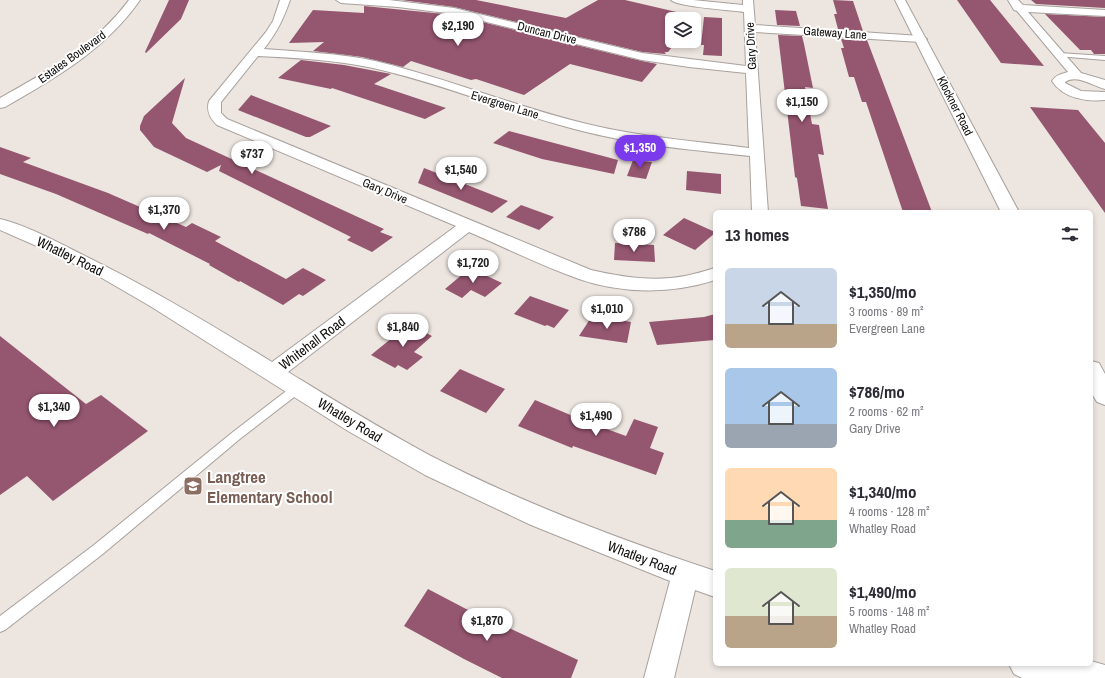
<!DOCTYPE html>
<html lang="en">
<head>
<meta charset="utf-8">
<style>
  :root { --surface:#fff; --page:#f7f7f7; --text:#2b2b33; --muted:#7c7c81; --accent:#7c3aed }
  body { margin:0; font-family:"Archivo Narrow",sans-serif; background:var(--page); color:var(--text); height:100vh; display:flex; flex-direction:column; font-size:15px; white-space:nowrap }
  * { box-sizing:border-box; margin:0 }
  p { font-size:13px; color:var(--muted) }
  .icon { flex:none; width:22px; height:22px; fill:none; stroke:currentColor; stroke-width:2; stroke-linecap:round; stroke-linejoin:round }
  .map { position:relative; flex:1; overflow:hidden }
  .panel { position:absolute; left:713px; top:210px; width:380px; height:456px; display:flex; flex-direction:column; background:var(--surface); border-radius:6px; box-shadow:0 2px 6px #0003 }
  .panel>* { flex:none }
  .tools { position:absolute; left:665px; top:12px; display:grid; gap:8px }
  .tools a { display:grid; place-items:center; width:36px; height:36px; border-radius:6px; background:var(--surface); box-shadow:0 2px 6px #0003; font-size:20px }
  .price { position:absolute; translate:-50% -34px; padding:0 9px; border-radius:14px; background:#fff; color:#222; font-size:13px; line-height:26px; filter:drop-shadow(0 1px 2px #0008) }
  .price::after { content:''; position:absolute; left:50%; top:24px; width:12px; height:9px; margin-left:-6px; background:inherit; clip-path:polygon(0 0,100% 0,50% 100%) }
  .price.on { background:var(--accent); color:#fff }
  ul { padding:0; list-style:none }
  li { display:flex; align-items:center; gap:12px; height:100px; padding:0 12px }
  li span { display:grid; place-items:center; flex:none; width:112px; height:80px; border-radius:6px; color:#555 }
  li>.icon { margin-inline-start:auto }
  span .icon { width:48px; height:48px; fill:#fffc; stroke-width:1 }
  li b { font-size:17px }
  h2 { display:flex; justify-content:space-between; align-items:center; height:48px; padding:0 12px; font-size:17px }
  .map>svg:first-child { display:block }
</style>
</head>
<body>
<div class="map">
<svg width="1105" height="678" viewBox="0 0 1105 678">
  <rect width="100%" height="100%" fill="#ece5e0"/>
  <path fill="#955670" d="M169,0H189L181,19L146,53L145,52Z
    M401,0H476L566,18L598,0H625L698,17L694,21V19H672V41H677L668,52H664L666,53L665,54L642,52L454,7Z
    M833,0L853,1L863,31L838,29L834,14H837Z
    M957,0H990L1044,66L1001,63Z
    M1031,0H1105V8L1036,4Z
    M364,6L454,15L642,61L657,64L642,82L570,64L524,95L476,79L471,80L411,61L403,67L362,57L313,51L324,42L289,43L313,10L364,13Z
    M775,10L796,11L800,26L777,25Z
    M1045,14L1105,17V54H1094L1091,50H1080Z
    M704,17L722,18V56L703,55L704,45H701Z
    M778,35L802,36L804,44L813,88L805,87L812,124L819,125L824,155L818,154L828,209L801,206L797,178L795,177L793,160Z
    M841,39L867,40L932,212H903L866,102H862L854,77H849L841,48H844Z
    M301,60L344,65L391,74L374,84L446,108L425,119L332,88L331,89L278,78Z
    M185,78L172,123L186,138L384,229L380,232L393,237L372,252L347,240L351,237L219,171L221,165L207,172L154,147L140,130V126L144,116Z
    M251,95L300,114L331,126L310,137H306L238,110Z
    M1030,107L1078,110L1105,143V213Z
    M509,131L618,160L614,174L542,159L493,143Z
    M0,147L31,158L23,162L108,193L186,227L192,223L221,237L215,241L286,279L303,268L326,280L303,296L299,294L283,305L240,281L239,282L209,265L210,264L149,233L148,234L56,194L0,174Z
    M633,160L652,162L646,179L627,176Z
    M424,168L508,201L492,213L418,183Z
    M687,171L721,174V194L686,190Z
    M521,205L554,217L539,230L506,217Z
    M684,218L715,232V233L695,250L663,235Z
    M615,243L654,245L655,262L614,260Z
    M470,268L502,283L485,297L471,290L462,298L445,289Z
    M530,296L569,310L554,328L547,325L545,326L514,314Z
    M715,314V340L657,345L649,322L704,317Z
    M592,316L631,322L627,343L579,336Z
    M409,324L432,336L414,352L423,357L407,370L398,365L395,368L371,355Z
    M0,336L86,404L101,395L148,431L53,501L27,476L0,495Z
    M460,369L505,389L486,413L440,391Z
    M535,400L587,422L626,436L634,419L658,427L650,448L664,453L656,475L573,446L572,448L518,426Z
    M428,589L508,631L509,628L578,660L571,678H502L464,659L404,626Z"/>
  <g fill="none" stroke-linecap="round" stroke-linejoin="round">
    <defs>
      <path id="lane" d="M1059,53L1105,56V60L1057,56V54Z
        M298,384L302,385L303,388L302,391L241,438L104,553L5,630L0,632V616L94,545L233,432L294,385Z"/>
      <path id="street" d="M280,0H290C283,20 277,32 264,49C301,52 339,53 375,61C447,78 516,107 587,124C640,137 695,141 749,148L746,73L689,67L642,60L454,14L398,7L341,3L336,0H389L454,8L642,53L746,66L744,12C731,10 678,7 671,0H693L743,5V0H753L755,25L921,36L927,39L921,42L755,32L768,212H752L750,156C694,150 636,145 582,131C511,113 444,84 373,68C335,60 297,58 258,56L221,102V113L227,119L591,270C622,277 654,282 685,276C695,274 705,271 715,268V280C672,294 622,294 579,279C542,266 506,248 469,232L288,372C334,400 381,429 429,455C520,502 618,539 715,571V597L695,590L674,678H644L670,581L531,525L425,475L348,431L150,306L100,277L48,251L0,230V219C26,225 57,242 81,254C147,286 210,324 272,362L456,226L217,125C210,118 206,111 209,101L266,32L273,21Z
        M1008,0H1018L1023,5L1105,10V16L1028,12L1081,73L1105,80V89C1093,86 1077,74 1065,82V83L1081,91L1105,92V100C1086,102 1063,98 1052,81C1056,75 1061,74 1068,72L1017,11L1014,10Z
        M1091,661L1105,665V678H1022L1014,674L1009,664H1091Z"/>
      <path id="secondary" d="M129,0H140C106,49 56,78 5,107L0,108V98C48,71 96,45 129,0Z
        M895,0H905L1019,212H1001Z
        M1091,361L1099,363L1105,374V405L1097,402L1091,392Z"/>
    </defs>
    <use href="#lane" stroke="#a8a19d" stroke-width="2"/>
    <use href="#street" stroke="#a8a19d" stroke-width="2"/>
    <use href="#secondary" stroke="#a8a19d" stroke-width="2"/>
    <use href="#lane" fill="#fff" fill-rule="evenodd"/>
    <use href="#street" fill="#fff" fill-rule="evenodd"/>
    <use href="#secondary" fill="#fff" fill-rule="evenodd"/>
  </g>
  <defs>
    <symbol id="school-square" viewBox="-11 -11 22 22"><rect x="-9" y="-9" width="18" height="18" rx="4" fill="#8d6e63" stroke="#fff"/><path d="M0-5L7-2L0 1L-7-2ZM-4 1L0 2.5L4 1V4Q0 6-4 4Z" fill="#fff"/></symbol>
  </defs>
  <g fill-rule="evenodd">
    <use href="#school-square" x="182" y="475" width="22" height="22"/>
  </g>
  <g text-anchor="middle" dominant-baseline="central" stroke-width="4" stroke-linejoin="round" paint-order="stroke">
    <g font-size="12" fill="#100e0c" stroke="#fff">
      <text transform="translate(547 33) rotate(14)">Duncan Drive</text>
      <text transform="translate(835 33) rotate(4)">Gateway Lane</text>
      <text transform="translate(751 46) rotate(-93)">Gary Drive</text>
      <text transform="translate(72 57) rotate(-36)">Estates Boulevard</text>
      <text transform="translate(505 105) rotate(17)">Evergreen Lane</text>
      <text transform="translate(955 106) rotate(63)">Klockner Road</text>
      <text transform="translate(385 191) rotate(23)">Gary Drive</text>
    </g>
    <g font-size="14" fill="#100e0c" stroke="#fff">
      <text transform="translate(70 256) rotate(26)">Whatley Road</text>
      <text transform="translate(312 343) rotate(-37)">Whitehall Road</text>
      <text transform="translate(350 420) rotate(31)">Whatley Road</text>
      <text transform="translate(642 558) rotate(21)">Whatley Road</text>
    </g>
    <g font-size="17" font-weight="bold" fill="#785e54" stroke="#fff" text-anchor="start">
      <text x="207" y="476">Langtree<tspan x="207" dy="20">Elementary School</tspan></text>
    </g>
  </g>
</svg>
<div class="tools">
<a><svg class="icon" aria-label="layers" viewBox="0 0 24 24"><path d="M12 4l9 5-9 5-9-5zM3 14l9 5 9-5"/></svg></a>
</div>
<b class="price" style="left:458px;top:47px">$2,190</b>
<b class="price" style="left:802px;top:123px">$1,150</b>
<b class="price on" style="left:640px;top:169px">$1,350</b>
<b class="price" style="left:252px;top:175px">$737</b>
<b class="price" style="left:461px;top:191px">$1,540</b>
<b class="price" style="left:164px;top:231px">$1,370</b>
<b class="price" style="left:634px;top:253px">$786</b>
<b class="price" style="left:473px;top:284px">$1,720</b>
<b class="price" style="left:607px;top:330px">$1,010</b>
<b class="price" style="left:403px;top:348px">$1,840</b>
<b class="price" style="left:54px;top:428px">$1,340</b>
<b class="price" style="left:596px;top:437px">$1,490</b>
<b class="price" style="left:487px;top:642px">$1,870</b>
<section class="panel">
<h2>13 homes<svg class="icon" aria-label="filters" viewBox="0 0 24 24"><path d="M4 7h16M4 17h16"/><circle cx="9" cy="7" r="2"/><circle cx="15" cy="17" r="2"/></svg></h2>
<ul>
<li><span style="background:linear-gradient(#c9d6e8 70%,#b9a48a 0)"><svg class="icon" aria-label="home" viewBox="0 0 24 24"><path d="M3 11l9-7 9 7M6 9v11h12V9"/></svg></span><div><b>$1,350/mo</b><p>3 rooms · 89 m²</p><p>Evergreen Lane</p></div></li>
<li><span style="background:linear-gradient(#a9c7e8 70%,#9aa5b1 0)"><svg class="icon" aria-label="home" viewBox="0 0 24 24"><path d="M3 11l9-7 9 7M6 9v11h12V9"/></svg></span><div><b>$786/mo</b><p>2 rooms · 62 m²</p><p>Gary Drive</p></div></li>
<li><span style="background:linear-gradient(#ffd9b3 65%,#7fa58c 0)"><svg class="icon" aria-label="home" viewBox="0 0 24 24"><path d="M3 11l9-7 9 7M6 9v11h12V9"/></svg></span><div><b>$1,340/mo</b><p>4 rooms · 128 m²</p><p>Whatley Road</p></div></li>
<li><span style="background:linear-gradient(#dfe7d0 60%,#b9a48a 0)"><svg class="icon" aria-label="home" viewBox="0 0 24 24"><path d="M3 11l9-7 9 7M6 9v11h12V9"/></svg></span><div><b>$1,490/mo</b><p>5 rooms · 148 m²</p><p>Whatley Road</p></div></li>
</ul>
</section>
</div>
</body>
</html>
